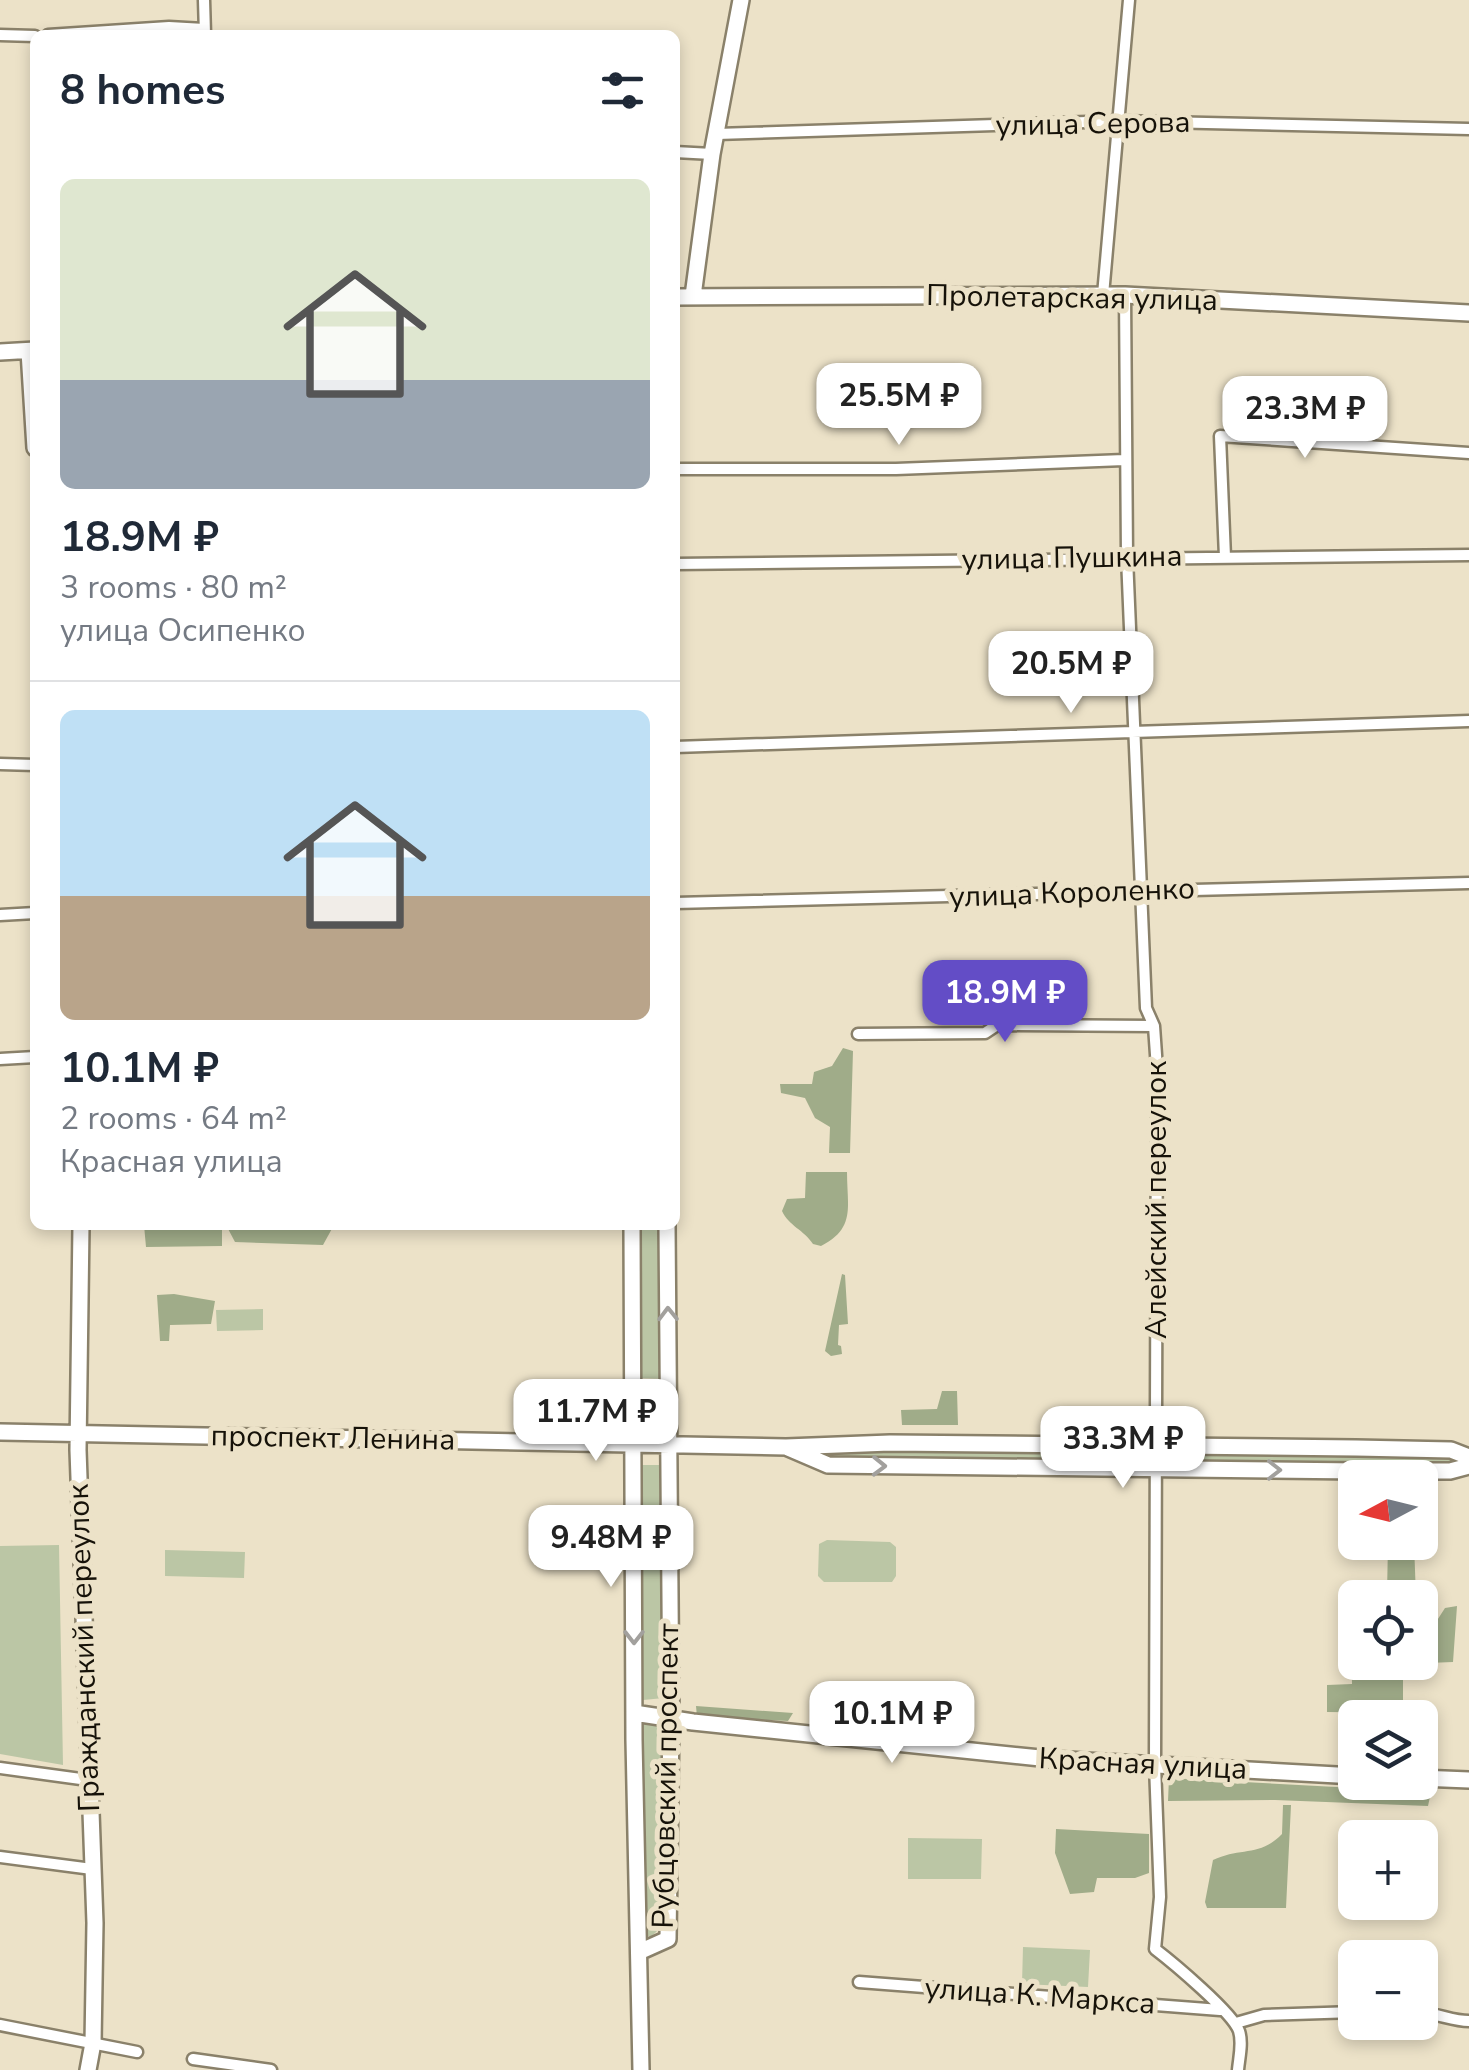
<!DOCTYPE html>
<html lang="en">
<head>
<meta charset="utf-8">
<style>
  :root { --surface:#fff; --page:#f2f2f3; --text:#1f2937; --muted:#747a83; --line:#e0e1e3; --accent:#634dc6 }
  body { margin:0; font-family:"Nunito Sans",sans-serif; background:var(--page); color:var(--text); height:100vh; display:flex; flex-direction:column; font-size:38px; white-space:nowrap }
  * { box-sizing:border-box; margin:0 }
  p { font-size:32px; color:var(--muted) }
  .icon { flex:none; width:55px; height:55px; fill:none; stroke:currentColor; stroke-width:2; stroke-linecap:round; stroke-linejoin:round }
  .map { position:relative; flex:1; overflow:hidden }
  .side { position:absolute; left:30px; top:30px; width:650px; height:1200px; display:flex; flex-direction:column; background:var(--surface); border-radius:15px; box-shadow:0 5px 15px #0003 }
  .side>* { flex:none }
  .needle { width:65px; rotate:263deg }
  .fabs { position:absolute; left:1338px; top:1460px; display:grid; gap:20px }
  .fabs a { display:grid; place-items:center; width:100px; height:100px; border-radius:15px; background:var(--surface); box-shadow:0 5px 15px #0003; font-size:50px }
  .price { position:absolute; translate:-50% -85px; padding:0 22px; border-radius:20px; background:#fff; color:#222; font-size:32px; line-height:65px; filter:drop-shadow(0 2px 5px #0008) }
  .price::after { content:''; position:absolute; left:50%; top:60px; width:30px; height:22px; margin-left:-15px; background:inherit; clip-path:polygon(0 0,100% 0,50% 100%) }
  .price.selected { background:var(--accent); color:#fff }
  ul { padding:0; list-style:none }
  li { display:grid; align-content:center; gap:20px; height:530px; padding:0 30px }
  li+li { border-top:2px solid var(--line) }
  li span { display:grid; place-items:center; height:310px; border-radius:15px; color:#555 }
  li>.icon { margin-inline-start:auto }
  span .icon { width:180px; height:180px; fill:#fffc; stroke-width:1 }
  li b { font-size:42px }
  h2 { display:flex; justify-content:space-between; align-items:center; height:120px; padding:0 30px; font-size:42px }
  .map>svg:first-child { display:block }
</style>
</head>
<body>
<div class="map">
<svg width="1469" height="2070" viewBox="0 0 1469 2070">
  <rect width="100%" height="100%" fill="#ece2c8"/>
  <path fill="#bbc6a5" d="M637,1225H662L664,1379L638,1378Z
    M263,1309V1330L217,1331L216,1310Z
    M820,1447L1136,1449V1462L822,1458L816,1454Z
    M1163,1450L1457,1457L1456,1463L1162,1465Z
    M641,1465H663L664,1698L643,1700Z
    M827,1540L890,1542L896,1547V1576L892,1582H824L818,1576L819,1544Z
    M59,1545L63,1765L0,1754V1546Z
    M165,1550L245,1552L244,1578L165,1576Z
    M644,1722L664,1723L658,1930L651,1937L645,1935L643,1928Z
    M908,1838L982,1839L981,1879H908Z
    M1023,1947L1090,1950L1088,1987L1022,1984Z"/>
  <path fill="#a0ac89" d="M843,1048L853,1051L850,1153H829L830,1127L815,1118L805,1098L781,1093L780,1084H812L814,1072L832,1066Z
    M806,1172H847C847,1207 856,1228 821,1246L813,1244C804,1230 789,1226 782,1211L787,1199L805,1198Z
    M144,1225H197L205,1230L222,1226V1246L146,1247Z
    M226,1225H334L323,1245L235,1242Z
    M842,1274L845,1275L848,1324L839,1325L838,1345L841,1346L842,1354L831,1356L825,1351Z
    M174,1294L215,1301L211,1324L170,1325L169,1341H160L157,1295Z
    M942,1391H957L958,1425H902L901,1410L937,1409Z
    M1388,1543H1414L1416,1597L1355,1598V1607H1351L1350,1595L1387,1594Z
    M1457,1606L1453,1662L1403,1664V1713L1327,1712V1685L1352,1684L1351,1636H1355V1662H1420V1625L1436,1622L1445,1608Z
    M696,1706L793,1713L788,1721L697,1717Z
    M825,1710L912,1714V1732L824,1723Z
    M1169,1778L1431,1792L1428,1806L1275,1800L1168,1801Z
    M1283,1805H1291L1286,1908H1207L1205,1902L1213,1860C1240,1847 1260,1857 1282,1834Z
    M1056,1829L1149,1834V1873L1135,1878H1097L1094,1892L1070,1894L1055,1853Z"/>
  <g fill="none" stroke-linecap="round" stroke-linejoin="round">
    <defs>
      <path id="street" d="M204,0L205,34
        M0,35L35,36
        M48,35L169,27L204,29
        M717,134L1119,121L1469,129
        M675,152L712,154
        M1103,295L1129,0
        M1125,295L1127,557L1146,1008L1154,1026L1157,1069L1155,1765L1160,1897L1155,1949C1172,1962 1233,2013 1239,2031C1243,2043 1239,2058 1238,2070
        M675,469H896L1124,460
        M1225,557L1220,436L1469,453
        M675,564L1469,555
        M675,747L1469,721
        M0,764L35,765
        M675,903L1469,883
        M0,915L35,913
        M858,1034L985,1033L997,1025L1154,1026
        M0,1059L35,1057
        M0,1768L88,1780
        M0,1857L92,1869
        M859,1982L1220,2010
        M1420,2013C1438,2013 1451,2021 1469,2021
        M1236,2023L1264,2015L1355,2012
        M0,2025L137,2052
        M193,2059L271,2070"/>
      <path id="secondary" d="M693,296L712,154L741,0
        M675,297L1125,295L1469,313
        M29,351L35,448
        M0,352L35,350
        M81,1225L78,1450L95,1923L93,2043L88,2070
        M632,1225L634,1740L641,2070
        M0,1432L786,1447L890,1443L1356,1448L1451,1450L1469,1457
        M786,1447L828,1465L1360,1471H1450L1469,1466
        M634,1713L693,1722L1050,1759L1355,1776
        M1420,1778L1469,1780
        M639,1952L668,1939L671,1719L667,1225"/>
    </defs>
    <use href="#street" stroke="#8a816a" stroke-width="15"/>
    <use href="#secondary" stroke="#8a816a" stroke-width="20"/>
    <use href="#street" stroke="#fff" stroke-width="10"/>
    <use href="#secondary" stroke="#fff" stroke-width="15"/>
  </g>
  <defs><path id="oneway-chevron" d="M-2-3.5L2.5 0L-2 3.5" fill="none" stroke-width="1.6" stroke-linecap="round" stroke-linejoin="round" transform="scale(2.5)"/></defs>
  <g stroke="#a2a09d">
    <use href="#oneway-chevron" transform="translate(668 1314) rotate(-91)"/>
    <use href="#oneway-chevron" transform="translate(879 1466) rotate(1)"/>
    <use href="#oneway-chevron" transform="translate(1274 1470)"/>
    <use href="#oneway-chevron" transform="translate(634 1637) rotate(90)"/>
  </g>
  <g text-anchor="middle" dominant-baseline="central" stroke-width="10" stroke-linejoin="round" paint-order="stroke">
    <g font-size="30" fill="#161209" stroke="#ece2c8">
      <text transform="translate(1093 124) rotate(-1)">улица Серова</text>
      <text transform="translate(1072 298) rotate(1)">Пролетарская улица</text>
      <text transform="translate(1072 558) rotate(-1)">улица Пушкина</text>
      <text transform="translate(1072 893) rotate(-2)">улица Короленко</text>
      <text transform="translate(1156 1200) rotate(-90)">Алейский переулок</text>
      <text transform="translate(333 1438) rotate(1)">проспект Ленина</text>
      <text transform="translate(84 1648) rotate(-92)">Гражданский переулок</text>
      <text transform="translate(1143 1764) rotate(3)">Красная улица</text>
      <text transform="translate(666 1776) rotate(-89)">Рубцовский проспект</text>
      <text transform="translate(1040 1996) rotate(4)">улица К. Маркса</text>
    </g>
  </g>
</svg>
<div class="fabs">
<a><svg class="needle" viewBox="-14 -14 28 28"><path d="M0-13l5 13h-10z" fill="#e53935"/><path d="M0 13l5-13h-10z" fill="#747a83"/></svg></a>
<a><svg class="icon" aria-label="locate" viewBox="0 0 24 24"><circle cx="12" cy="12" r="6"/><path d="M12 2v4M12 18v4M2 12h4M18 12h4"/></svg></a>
<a><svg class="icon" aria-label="layers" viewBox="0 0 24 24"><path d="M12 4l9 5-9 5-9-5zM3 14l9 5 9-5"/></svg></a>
<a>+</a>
<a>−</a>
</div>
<b class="price" style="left:899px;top:448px">25.5M ₽</b>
<b class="price" style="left:1305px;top:461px">23.3M ₽</b>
<b class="price" style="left:1071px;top:716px">20.5M ₽</b>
<b class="price selected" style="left:1005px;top:1045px">18.9M ₽</b>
<b class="price" style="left:596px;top:1464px">11.7M ₽</b>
<b class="price" style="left:1123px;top:1491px">33.3M ₽</b>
<b class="price" style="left:611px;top:1590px">9.48M ₽</b>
<b class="price" style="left:892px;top:1766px">10.1M ₽</b>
<section class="side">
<h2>8 homes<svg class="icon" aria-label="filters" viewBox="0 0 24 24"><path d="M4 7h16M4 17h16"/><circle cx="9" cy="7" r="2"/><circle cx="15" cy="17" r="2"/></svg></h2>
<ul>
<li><span style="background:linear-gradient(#dfe7d0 65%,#9aa5b1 0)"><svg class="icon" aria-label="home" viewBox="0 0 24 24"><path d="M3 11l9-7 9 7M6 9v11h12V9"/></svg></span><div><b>18.9M ₽</b><p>3 rooms · 80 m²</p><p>улица Осипенко</p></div></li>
<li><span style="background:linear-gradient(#bfe0f5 60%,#b9a48a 0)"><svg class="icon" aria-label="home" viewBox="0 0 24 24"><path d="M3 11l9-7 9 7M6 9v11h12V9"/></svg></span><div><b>10.1M ₽</b><p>2 rooms · 64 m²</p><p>Красная улица</p></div></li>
</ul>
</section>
</div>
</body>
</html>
